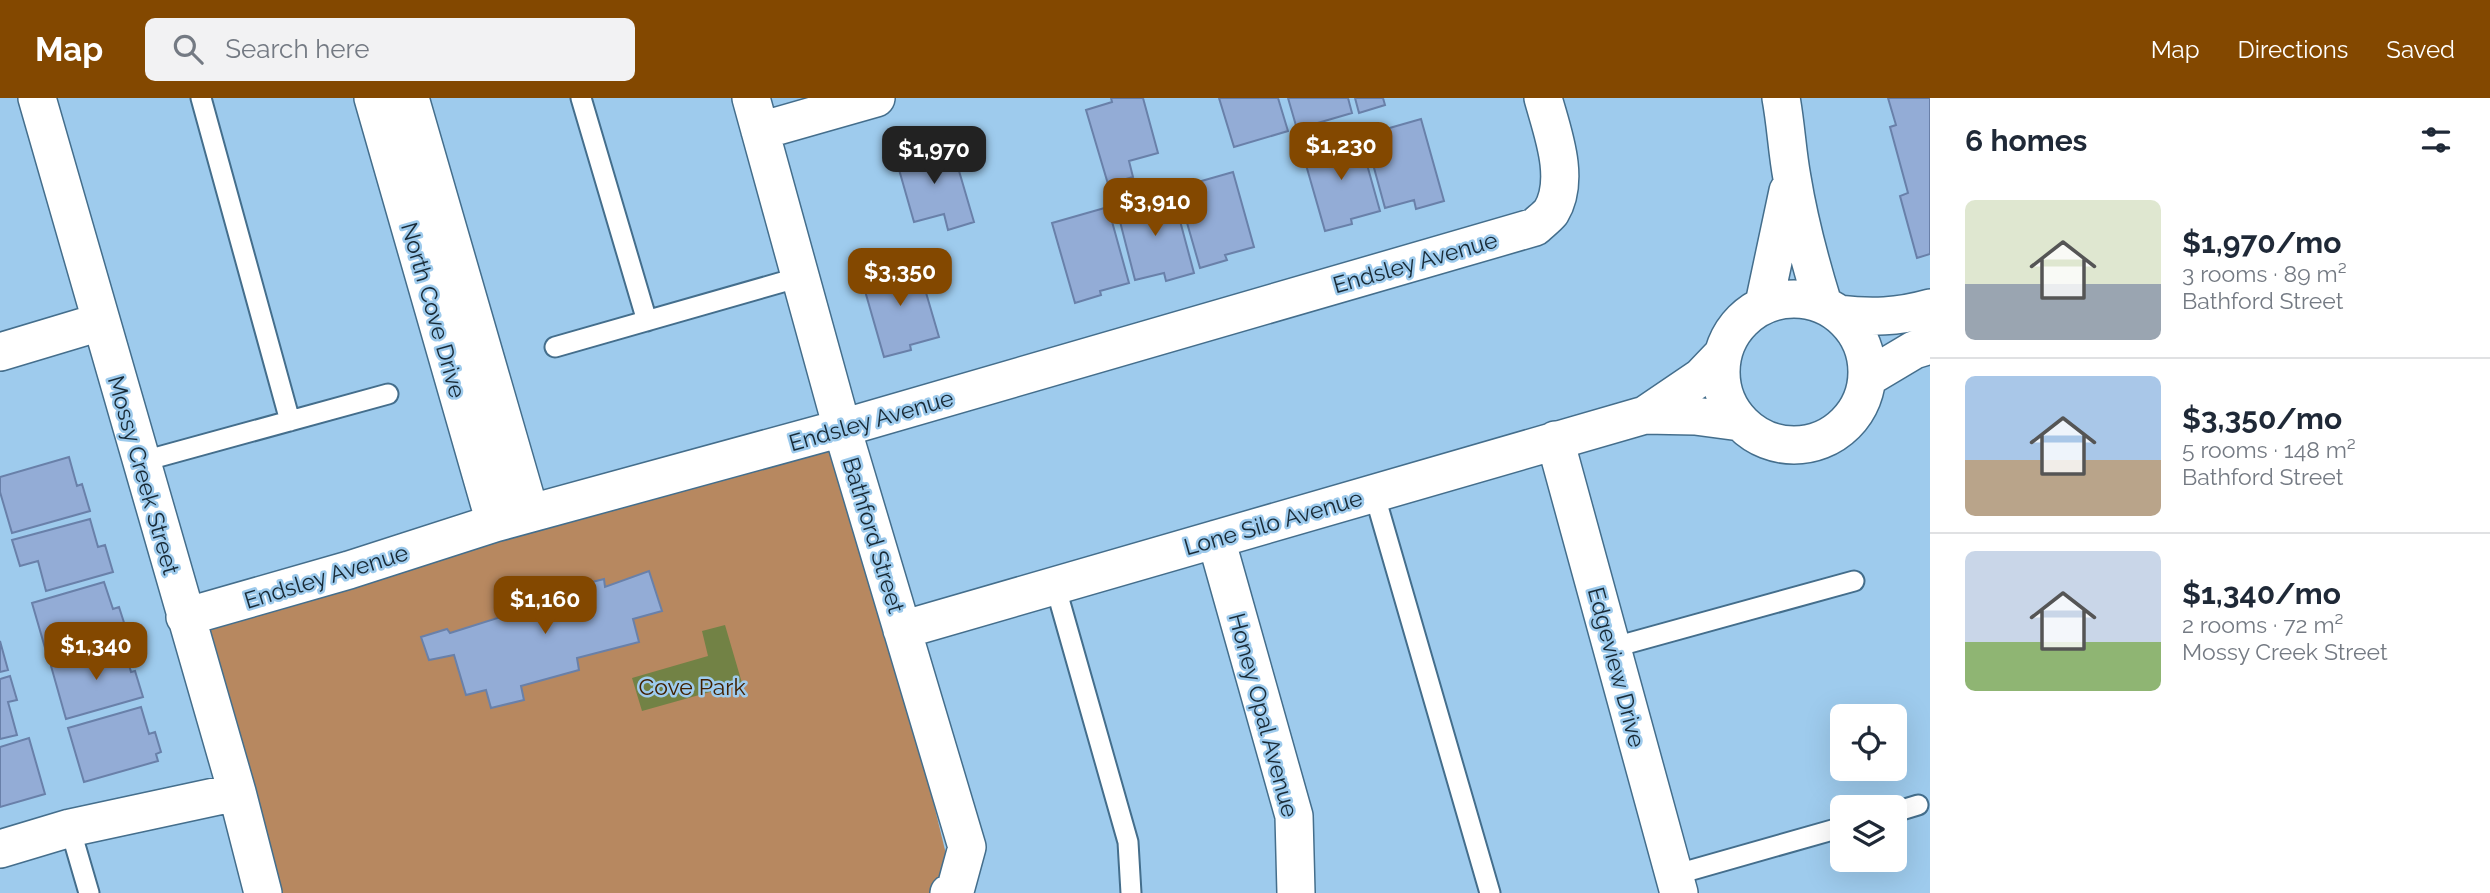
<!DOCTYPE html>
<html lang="en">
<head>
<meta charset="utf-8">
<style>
  :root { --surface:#fff; --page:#f2f2f3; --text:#1f2937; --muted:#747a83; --line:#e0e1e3; --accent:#834800 }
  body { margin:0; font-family:Raleway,sans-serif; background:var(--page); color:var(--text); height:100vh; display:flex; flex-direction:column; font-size:26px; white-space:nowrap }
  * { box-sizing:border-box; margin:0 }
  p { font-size:23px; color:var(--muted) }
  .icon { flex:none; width:38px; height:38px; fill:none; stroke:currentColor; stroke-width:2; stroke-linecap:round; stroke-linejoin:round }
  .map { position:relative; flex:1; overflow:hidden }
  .side { display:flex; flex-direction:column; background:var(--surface); width:560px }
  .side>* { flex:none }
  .buttons { position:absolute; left:1830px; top:606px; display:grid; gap:14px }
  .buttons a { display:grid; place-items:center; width:77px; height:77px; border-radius:10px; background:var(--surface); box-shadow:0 7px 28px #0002; font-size:35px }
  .price { position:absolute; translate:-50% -60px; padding:0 16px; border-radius:14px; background:var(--accent); color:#fff; font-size:23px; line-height:46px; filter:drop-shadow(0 2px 4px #0008) }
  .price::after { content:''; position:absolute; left:50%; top:42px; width:21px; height:16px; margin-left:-10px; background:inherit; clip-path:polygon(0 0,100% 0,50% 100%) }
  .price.active { background:#222; color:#fff }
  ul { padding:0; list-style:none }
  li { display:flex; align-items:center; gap:21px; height:175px; padding:0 35px }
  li+li { border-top:2px solid var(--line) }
  li span { display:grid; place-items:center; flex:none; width:196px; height:140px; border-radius:10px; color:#555 }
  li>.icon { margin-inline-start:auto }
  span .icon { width:84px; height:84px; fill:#fffc; stroke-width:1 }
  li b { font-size:30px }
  h2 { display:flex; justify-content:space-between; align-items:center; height:84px; padding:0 35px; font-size:30px }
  header { display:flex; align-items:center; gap:42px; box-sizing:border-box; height:98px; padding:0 35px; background:var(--accent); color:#fff }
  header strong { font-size:33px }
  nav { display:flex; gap:38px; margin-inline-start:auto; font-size:24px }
  .search { width:490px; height:63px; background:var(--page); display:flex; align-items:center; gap:18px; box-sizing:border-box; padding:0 24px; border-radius:10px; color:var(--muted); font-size:26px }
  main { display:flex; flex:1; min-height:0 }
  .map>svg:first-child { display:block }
</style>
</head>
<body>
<header>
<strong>Map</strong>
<div class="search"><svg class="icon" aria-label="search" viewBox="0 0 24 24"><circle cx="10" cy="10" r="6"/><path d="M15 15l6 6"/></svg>Search here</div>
<nav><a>Map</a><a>Directions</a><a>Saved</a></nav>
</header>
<main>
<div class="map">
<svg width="1930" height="795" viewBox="0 0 1930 795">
  <rect width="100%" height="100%" fill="#9ecbed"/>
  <path fill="#b78860" d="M842,330L955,793L947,795H267L185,519Z"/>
  <path fill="#728245" d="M725,527L742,585L642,613L632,580L708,558L702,533Z"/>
  <path fill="#93acd6" stroke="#6980a9" stroke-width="2" d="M1111,0H1143L1158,55L1129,63L1133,79L1108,86L1086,12L1112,4Z
    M1219,0H1278L1288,33L1234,49Z
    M1288,0H1348L1352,15L1297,31Z
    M1355,0H1383L1385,7L1359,15Z
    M1888,0H1930V156L1917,160L1900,98L1908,95L1890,29L1896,27Z
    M1421,21L1444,103L1416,111L1414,102L1385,110L1365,37Z
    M1359,38L1380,113L1351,121L1352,126L1325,133L1302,53Z
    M923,46L927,57L952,49L974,124L948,132L944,116L914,124L894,54Z
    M1233,74L1254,149L1225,157L1227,162L1200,170L1177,90Z
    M1172,93L1194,175L1166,183L1164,175L1135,182L1116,108Z
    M1108,109L1129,185L1100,193L1101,197L1075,205L1052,125Z
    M917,164L939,239L910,247L911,252L884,259L861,179Z
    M69,359L77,388L82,386L90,413L12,435L0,394V379Z
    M90,421L98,449L105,447L113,474L46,493L38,463L20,468L12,442Z
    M649,473L662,513L633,521L639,544L577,560L579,572L521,588L524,602L491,610L486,592L466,597L454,557L429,562L421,539L447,531L450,535L501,519L496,508L604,481L605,489Z
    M104,484L113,511L119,509L128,537L48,560L32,505Z
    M0,543L8,572L0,574Z
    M123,546L131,574L135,573L143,599L66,621L51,568Z
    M10,578L17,602L8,604L17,637L0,641V581Z
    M141,609L149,636L155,634L161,654L156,656L158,663L84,684L68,630Z
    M29,640L45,696L0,709V649Z"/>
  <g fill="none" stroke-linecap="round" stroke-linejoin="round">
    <defs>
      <path id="lane" d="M201,0L290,323
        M581,0L647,223
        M555,249L800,179
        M140,364L388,296
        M1374,395L1490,795
        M1055,487L1128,744L1131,795
        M1611,550L1854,483
        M1895,714L1918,707
        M70,730L89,795
        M1674,777L1843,729"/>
      <path id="street" d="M37,0L237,694L263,795
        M373,0L495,425
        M410,0L530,415
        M751,0L842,330L967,749L955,793L949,795
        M1781,0C1786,27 1787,53 1792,80C1799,123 1810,164 1823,206
        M760,33L876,0
        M1721 274a73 73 0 1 1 146 0a73 73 0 1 1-146 0Z
        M1764,206L1788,93
        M1839,216C1871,220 1898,219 1930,210
        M0,254L100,224
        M1867,280L1914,252L1930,247
        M1645,317L1701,279L1723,256
        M1555,342L1679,795
        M1216,441L1294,718L1296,795
        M185,519L349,472L495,425L842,330L1535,129C1540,124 1547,119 1551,114C1571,81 1552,33 1543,0
        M902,532L1645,317L1695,318L1740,324
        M0,751L70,730L237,694"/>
    </defs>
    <use href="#lane" stroke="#446e8c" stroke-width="23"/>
    <use href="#street" stroke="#446e8c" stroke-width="40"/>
    <use href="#lane" stroke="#fff" stroke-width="19"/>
    <use href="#street" stroke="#fff" stroke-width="37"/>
  </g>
  <g text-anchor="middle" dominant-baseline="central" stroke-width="5" stroke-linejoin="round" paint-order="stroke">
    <g font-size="23" fill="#182a36" stroke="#9ecbed">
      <text transform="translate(1415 164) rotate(-16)">Endsley Avenue</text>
      <text transform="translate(434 212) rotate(74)">North Cove Drive</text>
      <text transform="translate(871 322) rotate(-16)">Endsley Avenue</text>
      <text transform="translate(144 377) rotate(74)">Mossy Creek Street</text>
      <text transform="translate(1273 424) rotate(-16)">Lone Silo Avenue</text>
      <text transform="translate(874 437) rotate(73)">Bathford Street</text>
      <text transform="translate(326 478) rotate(-17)">Endsley Avenue</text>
      <text transform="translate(1617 569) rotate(75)">Edgeview Drive</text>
      <text transform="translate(1264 617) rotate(75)">Honey Opal Avenue</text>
    </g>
    <g font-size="23" fill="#422000" stroke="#9ecbed">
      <text x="692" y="588">Cove Park</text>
    </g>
  </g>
</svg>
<div class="buttons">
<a><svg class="icon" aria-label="locate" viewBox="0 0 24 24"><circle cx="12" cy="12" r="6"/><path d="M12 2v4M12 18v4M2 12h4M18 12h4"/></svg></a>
<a><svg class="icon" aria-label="layers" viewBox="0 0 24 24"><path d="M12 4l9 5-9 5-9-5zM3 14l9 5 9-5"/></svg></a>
</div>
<b class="price" style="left:1341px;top:84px">$1,230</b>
<b class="price active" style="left:934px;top:88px">$1,970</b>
<b class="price" style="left:1155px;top:140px">$3,910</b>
<b class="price" style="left:900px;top:210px">$3,350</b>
<b class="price" style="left:545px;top:538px">$1,160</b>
<b class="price" style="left:96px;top:584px">$1,340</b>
</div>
<section class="side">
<h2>6 homes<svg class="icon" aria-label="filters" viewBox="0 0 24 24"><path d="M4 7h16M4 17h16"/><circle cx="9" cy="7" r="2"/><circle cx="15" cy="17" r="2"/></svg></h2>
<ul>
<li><span style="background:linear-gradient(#dfe7d0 60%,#9aa5b1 0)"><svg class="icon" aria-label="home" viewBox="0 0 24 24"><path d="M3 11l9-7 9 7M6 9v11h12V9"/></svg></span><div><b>$1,970/mo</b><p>3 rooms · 89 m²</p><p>Bathford Street</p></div></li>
<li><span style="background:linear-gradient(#a9c7e8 60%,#b9a48a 0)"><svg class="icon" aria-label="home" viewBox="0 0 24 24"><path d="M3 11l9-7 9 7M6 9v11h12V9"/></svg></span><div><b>$3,350/mo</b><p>5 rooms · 148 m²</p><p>Bathford Street</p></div></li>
<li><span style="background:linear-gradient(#c9d6e8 65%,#8fb573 0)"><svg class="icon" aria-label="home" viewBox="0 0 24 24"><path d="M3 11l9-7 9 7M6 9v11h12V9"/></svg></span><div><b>$1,340/mo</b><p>2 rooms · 72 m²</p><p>Mossy Creek Street</p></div></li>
</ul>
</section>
</main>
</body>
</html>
